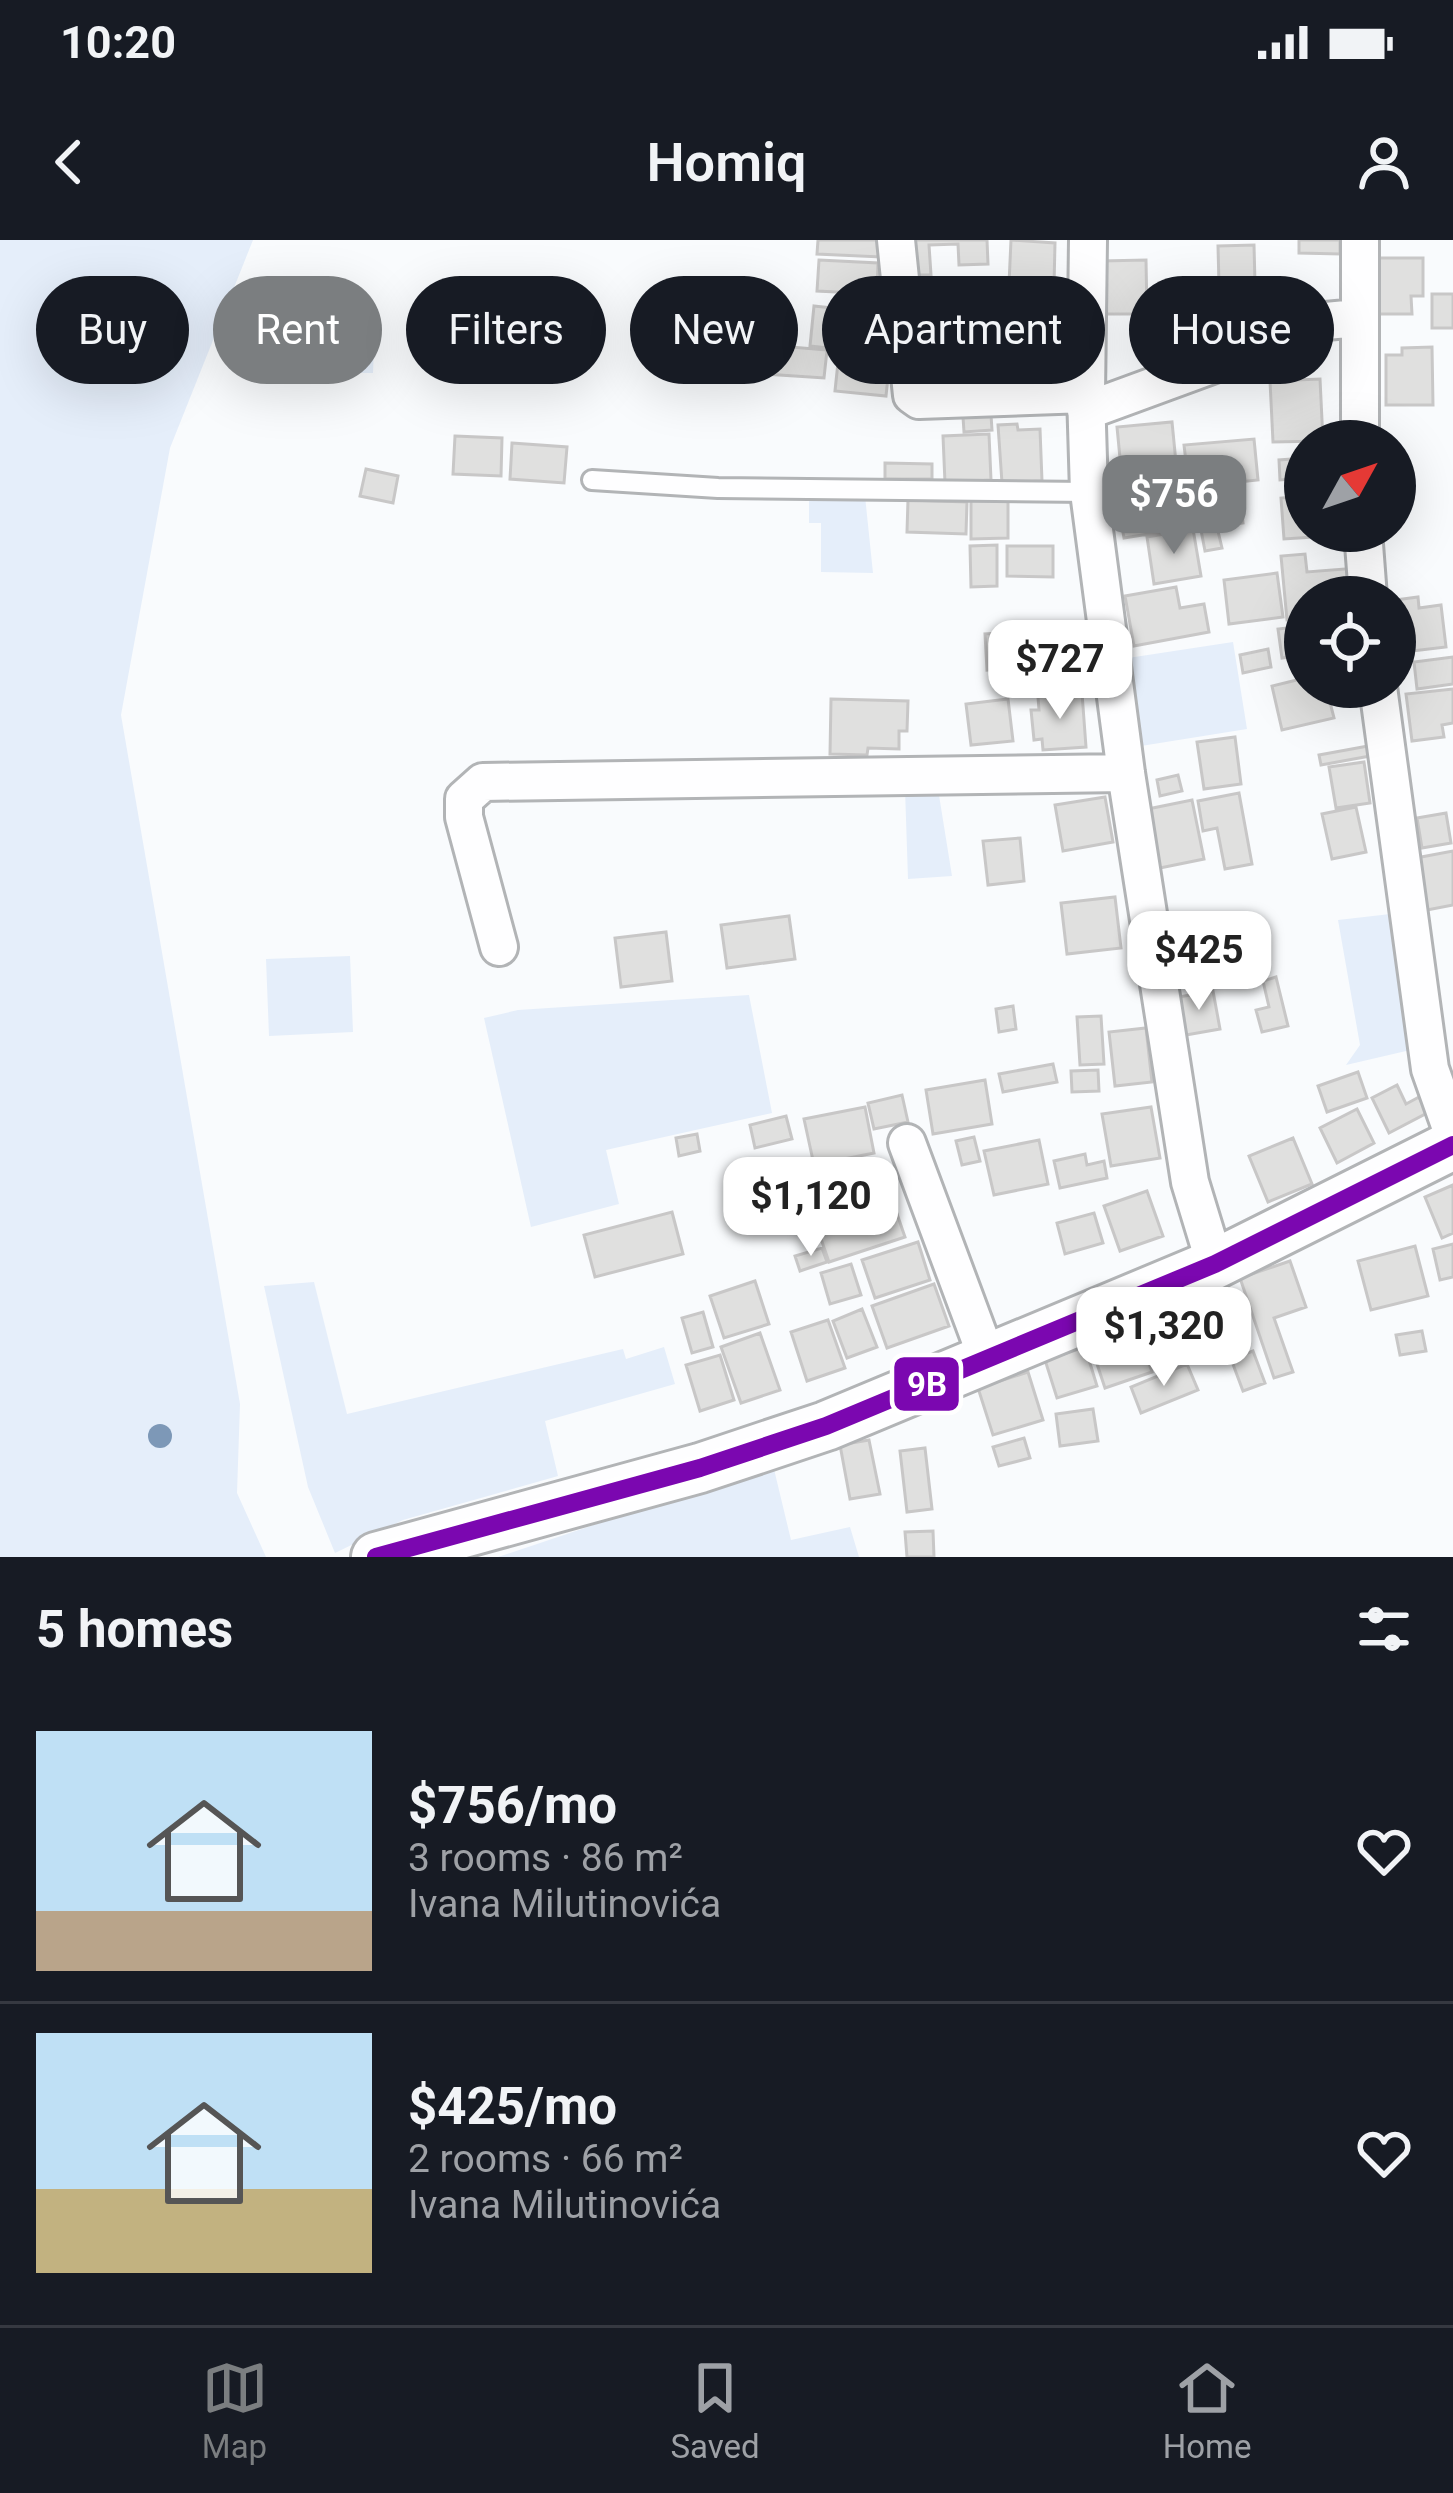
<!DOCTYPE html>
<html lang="en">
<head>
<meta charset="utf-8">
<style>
  :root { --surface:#171b24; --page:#242831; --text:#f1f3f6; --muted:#9ea1a6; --line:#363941; --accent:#7b7e80 }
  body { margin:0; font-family:Roboto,sans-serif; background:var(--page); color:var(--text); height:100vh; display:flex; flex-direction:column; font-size:45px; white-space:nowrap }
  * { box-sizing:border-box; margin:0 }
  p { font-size:39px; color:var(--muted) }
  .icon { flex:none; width:66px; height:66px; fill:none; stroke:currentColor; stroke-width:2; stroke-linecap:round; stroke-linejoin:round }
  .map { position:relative; height:1317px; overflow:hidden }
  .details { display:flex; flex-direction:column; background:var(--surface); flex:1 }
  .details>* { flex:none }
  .guide { position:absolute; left:36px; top:36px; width:1383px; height:108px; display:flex; gap:24px }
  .needle { width:78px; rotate:50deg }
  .fabs { position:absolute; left:1284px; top:180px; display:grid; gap:24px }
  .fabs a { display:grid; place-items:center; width:132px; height:132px; border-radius:50%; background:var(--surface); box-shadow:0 12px 48px #0002; font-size:60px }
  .price { position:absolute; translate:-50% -102px; padding:0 27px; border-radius:24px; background:#fff; color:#222; font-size:39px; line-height:78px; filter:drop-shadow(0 3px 6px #0008) }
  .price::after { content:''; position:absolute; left:50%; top:72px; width:36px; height:27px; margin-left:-18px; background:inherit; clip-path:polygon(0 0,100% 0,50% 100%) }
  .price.selected { background:var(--accent); color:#fff }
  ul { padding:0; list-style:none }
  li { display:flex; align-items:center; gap:36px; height:300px; padding:0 36px }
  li+li { border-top:3px solid var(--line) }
  li span { display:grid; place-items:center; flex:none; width:336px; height:240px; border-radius:0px; color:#555 }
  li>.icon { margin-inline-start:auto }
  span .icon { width:144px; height:144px; fill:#fffc; stroke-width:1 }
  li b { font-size:51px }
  h2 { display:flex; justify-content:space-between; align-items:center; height:144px; padding:0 36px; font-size:51px }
  .chip { padding:0 42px; border-radius:54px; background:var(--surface); box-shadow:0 12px 48px #0002; font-size:42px; line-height:108px }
  .chip.selected { background:var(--accent); color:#fff }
  .status { display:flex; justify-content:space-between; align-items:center; height:84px; padding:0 60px; background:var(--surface); direction:ltr }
  .status svg { height:33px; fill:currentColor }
  header { display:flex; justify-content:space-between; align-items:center; height:156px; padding:0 36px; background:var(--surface); font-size:54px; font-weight:600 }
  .tab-bar { display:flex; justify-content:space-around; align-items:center; height:168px; border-top:3px solid var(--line); background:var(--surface); font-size:33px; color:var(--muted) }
  .tab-bar a { display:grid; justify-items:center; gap:6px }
  .tab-bar .selected { color:var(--accent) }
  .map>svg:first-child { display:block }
</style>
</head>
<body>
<div class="status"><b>10:20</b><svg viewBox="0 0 49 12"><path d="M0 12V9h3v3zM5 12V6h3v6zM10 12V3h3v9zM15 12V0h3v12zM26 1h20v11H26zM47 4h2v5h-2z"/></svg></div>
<header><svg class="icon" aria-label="back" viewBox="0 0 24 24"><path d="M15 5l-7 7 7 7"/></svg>Homiq<svg class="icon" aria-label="person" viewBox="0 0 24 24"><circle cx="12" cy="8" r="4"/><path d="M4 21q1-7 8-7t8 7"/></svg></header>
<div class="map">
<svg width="1453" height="1317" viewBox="0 0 1453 1317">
  <rect width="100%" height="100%" fill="#f9fbfd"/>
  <path fill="#e5eefa" d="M0,0H253L170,208L121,475L240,1164L237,1253L266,1317H0Z
    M262,69L375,78L373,133L238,132Z
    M809,254L865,256L873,333L821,332V283H809Z
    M1233,402L1247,489L1141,506L1128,418Z
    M905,549H938L952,636L908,639Z
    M1399,673L1419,808L1346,825L1360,805L1338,680Z
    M350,716L353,792L269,796L266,719Z
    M749,755L772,873L606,910L619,964L531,987L484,778L518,770Z
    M314,1042L347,1174L623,1109L626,1119L664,1107L675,1144L545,1181L558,1236L403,1280L335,1313L308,1247L264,1046Z
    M773,1225L791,1300L850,1287L859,1317H498Z"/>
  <path fill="#e0e0df" stroke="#c8c7c7" stroke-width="3" d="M818,0H882L881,17L817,14Z
    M911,0H987L988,24L959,25L958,4L929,5L931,35H912Z
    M1011,0L1055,3L1054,46L1009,44Z
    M1299,0H1340V14L1299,13Z
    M1254,5L1255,44L1219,45L1218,6Z
    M1368,18H1423V56H1411L1412,74H1369Z
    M819,20L878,23L877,54L817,51Z
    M1146,20L1147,74H1102L1101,21Z
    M941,39H967V77H941Z
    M1205,40L1208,93L1161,96L1159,43Z
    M1432,54H1453V88H1432Z
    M814,66L870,72L866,112L810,106Z
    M716,68L793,73L791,101L715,96Z
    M1020,79L1062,80V127H1020Z
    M941,81H997L998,130H941Z
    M767,105L827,110L824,138L765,134Z
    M1432,107L1433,165H1386V115H1402V108Z
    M839,113L890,118L886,156L835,151Z
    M1320,139L1323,201L1273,202L1270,141Z
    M991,175L992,190L964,192L963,177Z
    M1172,182L1178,243L1123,249L1117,187Z
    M1017,184L1018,190L1040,189L1042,241L1002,243L998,185Z
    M989,194L991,240L945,243L943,196Z
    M455,196L502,198L501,236L453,234Z
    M1254,199L1258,240L1189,247L1184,205Z
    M512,203L567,207L564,243L510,239Z
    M1305,218V238L1280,240L1279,220Z
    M885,223L932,224V239H885Z
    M366,229L398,236L393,263L360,256Z
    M1239,249L1243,283L1226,285L1221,252Z
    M1160,256L1167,291L1124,298L1118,264Z
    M1305,256V291H1329V296L1284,299L1281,258Z
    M1008,259V298L971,299V260Z
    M908,260L967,262L966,294L907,292Z
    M1217,287L1222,308L1205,311L1201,290Z
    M1193,289L1201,336L1154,344L1147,297Z
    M997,305V346L971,347L970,306Z
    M1007,306H1053V337L1007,336Z
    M1305,314L1307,332L1357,328L1359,357H1305V379L1287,380L1281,316Z
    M1277,333L1283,377L1229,384L1224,340Z
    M1176,347L1180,368L1204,364L1209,392L1134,406L1125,356Z
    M1418,357L1419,368L1441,365L1446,407L1395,413V360Z
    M1305,386V415L1282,418L1278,389Z
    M1015,392L1017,427L987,430L985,394Z
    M1071,396L1078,441L1040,446L1034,401Z
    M1268,409L1271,427L1243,433L1240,415Z
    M1453,417V444L1417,449L1414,422Z
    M1305,438V447H1326L1334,478L1282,490L1272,446Z
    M1453,449V483L1442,485L1444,497L1412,501L1406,454Z
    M1082,453L1086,507L1043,510L1042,499L1034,500L1031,470H1039L1038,457Z
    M831,459L908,461L907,491H899V509L868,508L867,515L830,514Z
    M1008,459L1013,501L971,505L966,464Z
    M1235,497L1241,544L1204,549L1197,502Z
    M1368,506L1370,516L1321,525L1319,515Z
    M1364,522L1370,563L1336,568L1329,527Z
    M1178,535L1182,551L1160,556L1157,540Z
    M1239,553L1252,624L1225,629L1217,588L1203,591L1198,561Z
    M1105,557L1113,602L1063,611L1055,565Z
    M1192,560L1204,619L1160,628L1148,569Z
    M1356,567L1366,612L1332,619L1322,574Z
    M1446,573L1451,603L1422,608L1417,578Z
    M1020,598L1024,641L988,645L983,601Z
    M1453,611V665L1427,670L1416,618Z
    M1115,657L1121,708L1067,714L1061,663Z
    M789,676L795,719L727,728L721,685Z
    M1237,677L1246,721L1212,728L1208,712L1185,717L1179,689Z
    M666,692L672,741L621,747L615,698Z
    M1276,737L1288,786L1262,792L1256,770L1269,767L1263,741Z
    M1213,751L1220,789L1186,795L1179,757Z
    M1013,766L1016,789L999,792L996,769Z
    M1101,776L1104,824L1080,825L1077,777Z
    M1146,788L1152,842L1115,846L1109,792Z
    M1053,824L1057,842L1003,852L999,834Z
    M1098,830L1099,851L1072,852L1071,831Z
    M1358,832L1367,858L1327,872L1318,846Z
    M985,840L992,884L933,894L926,850Z
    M1397,845L1406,864L1419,857L1427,873L1389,893L1372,858Z
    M902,855L908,882L874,889L868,863Z
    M865,867L874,913L814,925L804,879Z
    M1151,867L1160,918L1111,926L1102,874Z
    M1357,869L1374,903L1337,923L1320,888Z
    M786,876L792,899L755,908L750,885Z
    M697,894L700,911L679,916L676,898Z
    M974,897L980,921L962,925L956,901Z
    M1293,898L1312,944L1268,962L1249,916Z
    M1039,900L1048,944L994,955L984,911Z
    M1085,914L1087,925L1104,921L1107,938L1060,948L1054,921Z
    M827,929L840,975L795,987L782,942Z
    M1453,945V993L1442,998L1425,957Z
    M1147,951L1163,996L1120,1011L1104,966Z
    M784,966L788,982L749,993L745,977Z
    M884,968L886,975L896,971L905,997L829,1022L818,990Z
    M672,972L683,1014L595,1037L584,995Z
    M1094,973L1103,1003L1065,1014L1057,983Z
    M918,1002L930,1040L875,1058L862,1020Z
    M1453,1004V1037L1440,1040L1433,1009Z
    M1415,1006L1428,1056L1371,1070L1358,1021Z
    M822,1008L827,1022L800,1031L795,1016Z
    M1290,1021L1306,1067L1274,1078L1293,1132L1274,1138L1240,1038Z
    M851,1024L861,1055L830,1064L821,1033Z
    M755,1041L769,1084L724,1098L710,1056Z
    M934,1044L949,1086L887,1108L872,1066Z
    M1225,1046L1245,1100L1199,1117L1178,1063Z
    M862,1069L877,1107L847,1118L833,1081Z
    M703,1072L713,1107L692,1113L682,1078Z
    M828,1080L845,1128L807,1141L791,1092Z
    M1135,1084L1152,1132L1105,1148L1089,1100Z
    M1422,1091L1426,1111L1400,1115L1396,1095Z
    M760,1093L780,1150L741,1163L721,1107Z
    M1085,1107L1097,1146L1057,1158L1045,1120Z
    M1253,1111L1265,1143L1243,1151L1231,1119Z
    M720,1115L734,1160L700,1171L686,1125Z
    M1187,1124L1198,1150L1141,1173L1131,1147Z
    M1028,1132L1043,1180L993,1195L978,1148Z
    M1093,1169L1098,1201L1060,1206L1056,1174Z
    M1024,1198L1030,1218L999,1226L993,1207Z
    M869,1200L880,1254L850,1259L840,1205Z
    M925,1208L932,1269L907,1272L900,1211Z
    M933,1291L934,1317H907L905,1292Z"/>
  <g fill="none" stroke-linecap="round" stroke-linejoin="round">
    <defs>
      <path id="service" d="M592,240L718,248L1089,252"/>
      <path id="minor" d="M896,0L912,155L919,160L1086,154
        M1088,0L1086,154L1089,252L1126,533L1190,942L1215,1024
        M1360,0V201
        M1086,171L1244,113L1262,90L1271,86L1358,78
        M1363,291L1368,357
        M1378,447L1430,829L1453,894
        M499,707L464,577V559L483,542L1126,533
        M907,903L987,1118"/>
      <path id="tertiary" d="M376,1317L700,1228L826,1186L1215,1024L1453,905"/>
    </defs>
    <use href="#service" stroke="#b2b4b6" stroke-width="24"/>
    <use href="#minor" stroke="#b2b4b6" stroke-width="42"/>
    <use href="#tertiary" stroke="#b2b4b6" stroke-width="54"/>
    <use href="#service" stroke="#fefeff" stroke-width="18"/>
    <use href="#minor" stroke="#fefeff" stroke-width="36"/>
    <use href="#tertiary" stroke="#fefeff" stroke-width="48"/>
    <defs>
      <path id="bus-1" d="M376,1317L700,1228L826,1186L1215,1024L1453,905"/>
    </defs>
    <use href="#bus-1" stroke="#fff" stroke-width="27"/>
    <use href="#bus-1" stroke="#7b07b0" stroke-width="18"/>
  </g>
  <circle fill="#7d98b7" cx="160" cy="1196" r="12"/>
  <rect stroke="#fff" stroke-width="4.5" x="892" y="1115" width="69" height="58" rx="12" fill="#7b07b0"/>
  <g font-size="33" text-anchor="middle" font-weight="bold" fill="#fff">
    <text x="927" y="1156">9B</text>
  </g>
</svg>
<div class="fabs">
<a><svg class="needle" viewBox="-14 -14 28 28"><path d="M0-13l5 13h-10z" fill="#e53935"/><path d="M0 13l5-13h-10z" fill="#9ea1a6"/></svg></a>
<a><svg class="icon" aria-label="locate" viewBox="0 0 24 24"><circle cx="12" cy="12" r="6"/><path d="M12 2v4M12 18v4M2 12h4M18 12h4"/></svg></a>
</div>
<b class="price selected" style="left:1174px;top:317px">$756</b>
<b class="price" style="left:1060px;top:482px">$727</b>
<b class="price" style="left:1199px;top:773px">$425</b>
<b class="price" style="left:811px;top:1019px">$1,120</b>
<b class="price" style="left:1164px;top:1149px">$1,320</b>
<div class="guide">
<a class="chip">Buy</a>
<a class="chip selected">Rent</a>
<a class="chip">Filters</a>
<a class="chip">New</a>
<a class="chip">Apartment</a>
<a class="chip">House</a>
</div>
</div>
<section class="details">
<h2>5 homes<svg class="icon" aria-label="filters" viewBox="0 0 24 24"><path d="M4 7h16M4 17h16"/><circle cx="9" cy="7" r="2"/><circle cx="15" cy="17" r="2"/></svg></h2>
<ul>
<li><span style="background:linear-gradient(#bfe0f5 75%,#b9a48a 0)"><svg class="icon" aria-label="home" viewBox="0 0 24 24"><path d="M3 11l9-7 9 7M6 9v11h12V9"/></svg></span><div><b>$756/mo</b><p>3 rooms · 86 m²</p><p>Ivana Milutinovića</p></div><svg class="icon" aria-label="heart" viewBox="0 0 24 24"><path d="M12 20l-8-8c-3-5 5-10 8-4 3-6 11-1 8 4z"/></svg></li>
<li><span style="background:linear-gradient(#bfe0f5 65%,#c2b280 0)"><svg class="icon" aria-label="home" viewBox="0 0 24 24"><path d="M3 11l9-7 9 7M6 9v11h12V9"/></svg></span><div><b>$425/mo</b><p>2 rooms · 66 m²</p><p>Ivana Milutinovića</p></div><svg class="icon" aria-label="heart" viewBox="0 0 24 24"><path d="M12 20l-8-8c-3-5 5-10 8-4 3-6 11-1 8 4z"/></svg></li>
</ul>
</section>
<nav class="tab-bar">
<a class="selected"><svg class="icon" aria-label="map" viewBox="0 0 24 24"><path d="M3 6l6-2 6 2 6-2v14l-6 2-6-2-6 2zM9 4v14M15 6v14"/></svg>Map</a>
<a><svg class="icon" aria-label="saved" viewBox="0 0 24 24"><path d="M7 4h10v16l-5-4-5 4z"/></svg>Saved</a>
<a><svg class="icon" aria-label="home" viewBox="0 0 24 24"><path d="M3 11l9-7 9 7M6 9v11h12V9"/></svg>Home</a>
</nav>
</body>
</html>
